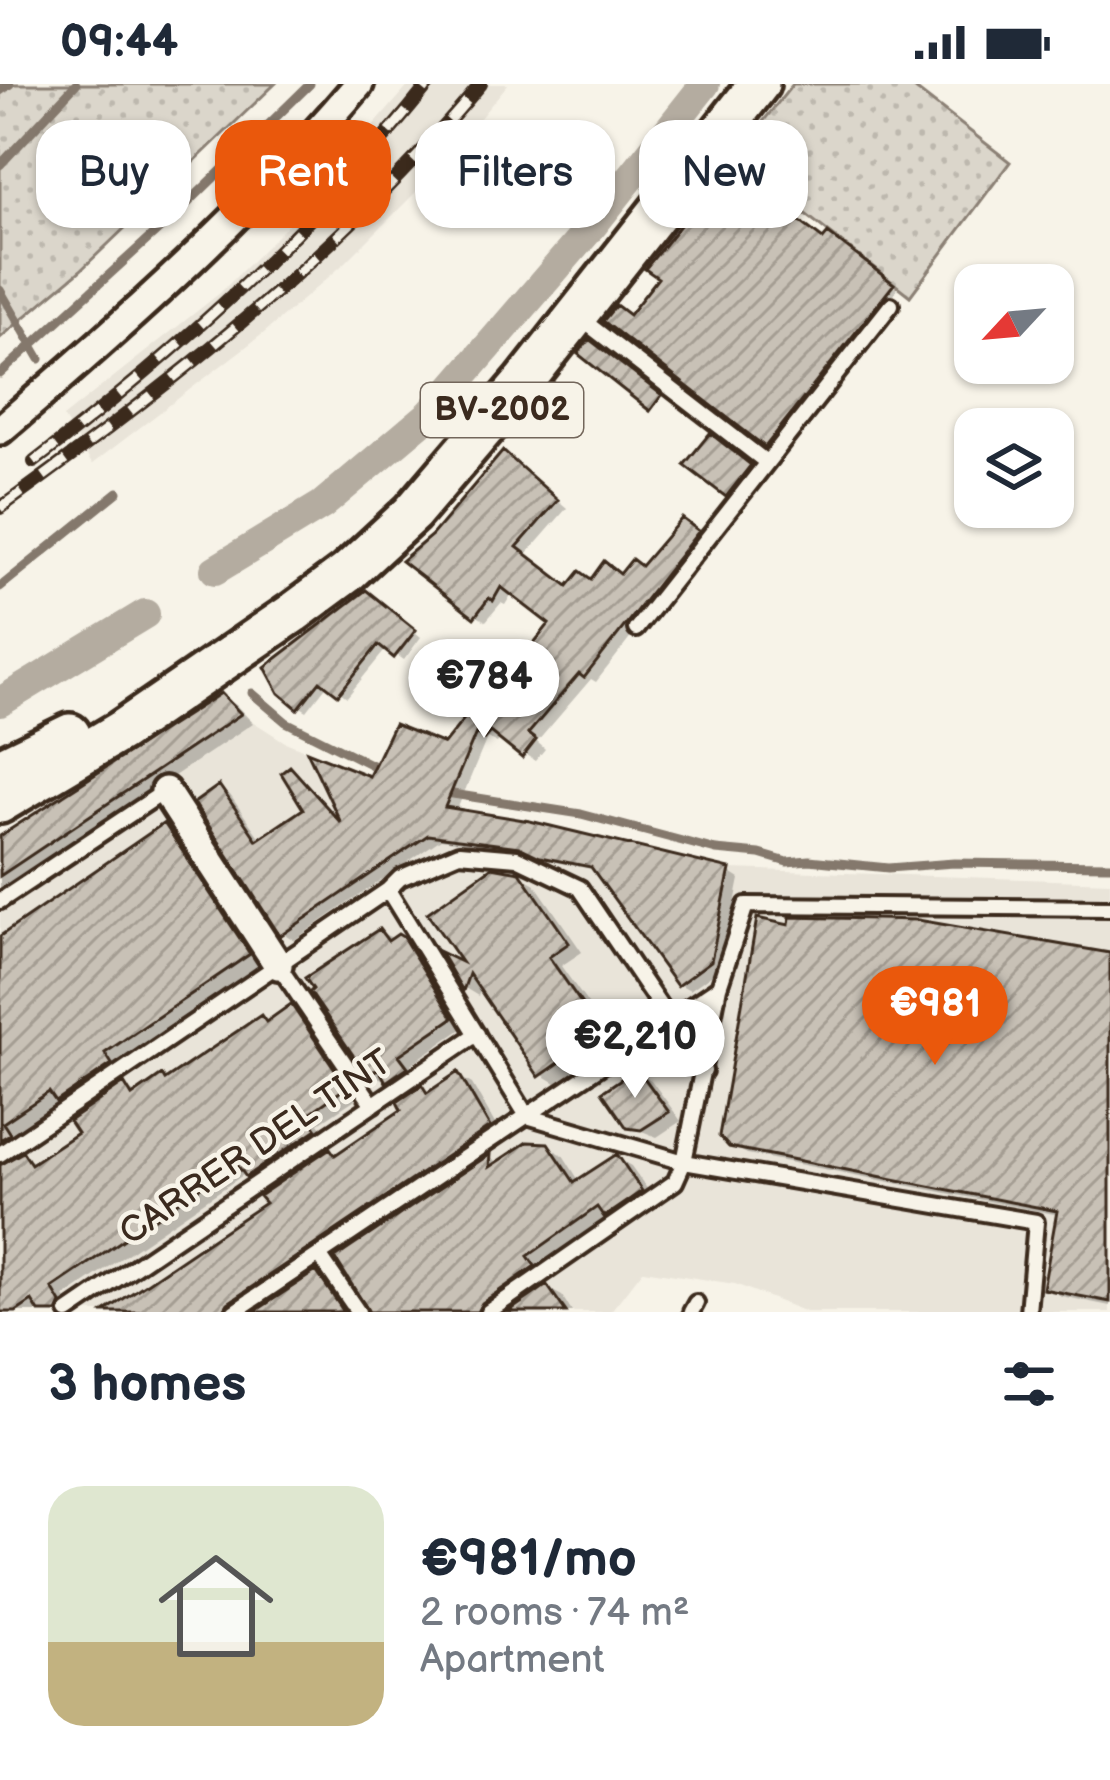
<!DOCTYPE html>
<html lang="en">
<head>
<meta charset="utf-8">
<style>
  :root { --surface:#fff; --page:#f6f6f7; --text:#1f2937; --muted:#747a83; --line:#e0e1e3; --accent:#ea580c }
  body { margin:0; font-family:"Balsamiq Sans",sans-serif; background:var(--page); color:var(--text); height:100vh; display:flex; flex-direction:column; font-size:45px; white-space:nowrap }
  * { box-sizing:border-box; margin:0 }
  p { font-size:39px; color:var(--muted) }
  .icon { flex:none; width:66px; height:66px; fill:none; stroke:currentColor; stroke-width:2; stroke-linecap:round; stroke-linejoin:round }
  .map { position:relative; height:1228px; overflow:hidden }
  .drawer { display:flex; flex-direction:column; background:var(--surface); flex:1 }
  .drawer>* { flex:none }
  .hud { position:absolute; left:36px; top:36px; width:1038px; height:108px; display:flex; gap:24px }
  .needle { width:78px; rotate:244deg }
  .buttons { position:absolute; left:954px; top:180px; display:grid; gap:24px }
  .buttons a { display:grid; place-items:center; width:120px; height:120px; border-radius:24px; background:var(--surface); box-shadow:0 3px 9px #0004; font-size:60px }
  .price { position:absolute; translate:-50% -102px; padding:0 27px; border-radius:42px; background:#fff; color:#222; font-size:39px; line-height:78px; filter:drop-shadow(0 3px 6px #0008) }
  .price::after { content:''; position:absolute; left:50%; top:72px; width:36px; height:27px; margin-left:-18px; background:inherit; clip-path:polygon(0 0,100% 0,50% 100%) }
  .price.active { background:var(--accent); color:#fff }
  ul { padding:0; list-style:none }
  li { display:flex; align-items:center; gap:36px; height:300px; padding:0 48px }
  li+li { border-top:3px solid var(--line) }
  li span { display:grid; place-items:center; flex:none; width:336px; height:240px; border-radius:36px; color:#555 }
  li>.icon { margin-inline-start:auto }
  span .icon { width:144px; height:144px; fill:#fffc; stroke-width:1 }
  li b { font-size:51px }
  h2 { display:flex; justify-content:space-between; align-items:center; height:144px; padding:0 48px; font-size:51px }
  .pill { padding:0 42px; border-radius:36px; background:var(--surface); box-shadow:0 3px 9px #0004; font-size:42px; line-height:108px }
  .pill.active { background:var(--accent); color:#fff }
  .status { display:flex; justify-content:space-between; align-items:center; height:84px; padding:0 60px; background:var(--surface); direction:ltr }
  .status svg { height:33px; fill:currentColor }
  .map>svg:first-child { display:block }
</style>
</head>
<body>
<div class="status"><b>09:44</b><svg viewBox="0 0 49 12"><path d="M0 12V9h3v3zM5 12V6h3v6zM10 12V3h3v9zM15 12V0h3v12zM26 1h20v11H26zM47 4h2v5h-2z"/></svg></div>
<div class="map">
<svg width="1110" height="1228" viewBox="0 0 1110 1228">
  <defs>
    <pattern id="grass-dots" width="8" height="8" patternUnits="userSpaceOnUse" patternTransform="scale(3)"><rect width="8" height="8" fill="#dbd6cb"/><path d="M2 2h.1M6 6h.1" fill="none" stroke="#bdb8ae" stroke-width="1.8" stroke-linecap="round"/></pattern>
    <pattern id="building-hatch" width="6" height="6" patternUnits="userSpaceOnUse" patternTransform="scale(3)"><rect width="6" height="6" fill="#c8c1b6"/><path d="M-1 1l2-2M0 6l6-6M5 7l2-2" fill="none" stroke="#a49d93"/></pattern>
  </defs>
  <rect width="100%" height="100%" fill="#f7f3e8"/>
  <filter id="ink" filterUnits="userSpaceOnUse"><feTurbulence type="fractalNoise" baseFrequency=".00833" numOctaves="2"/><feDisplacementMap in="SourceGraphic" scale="24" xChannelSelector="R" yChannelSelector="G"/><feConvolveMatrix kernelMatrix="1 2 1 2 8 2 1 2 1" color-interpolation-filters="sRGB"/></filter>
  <g filter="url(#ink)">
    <path fill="#e9e4d9" d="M410,0H508L434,90L346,178L264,249L92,380L63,333L220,209L284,145Z
      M221,609L241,630L285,658L445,723L530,737L693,779L730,785L1110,798V1228H806L735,1200L643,1186L610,1228H0V753Z"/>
    <path fill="url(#grass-dots)" stroke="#8b8074" stroke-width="3" d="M0,0H275L81,186L0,254Z
      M793,0H909L1010,78L910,212L734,74Z"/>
    <path fill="#0003" d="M739,80L783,115L776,122L824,159L833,155L897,205L771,363L630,234Z
      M711,353L753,385L731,412L689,380Z
      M503,370L567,424L526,471L569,505L643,484L694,444L708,455L596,598L591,595L537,658L545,665L535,677L501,654L497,659L487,654L456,728L729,788L740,795L722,883L690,906L679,900L597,786L555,778L533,768L441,755L294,856L283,849L219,705L230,711L262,757L307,725L290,686L301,693L342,737L370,696L445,664L471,631L466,561L509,595L553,539L513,508L505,521L501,519L486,537L475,531L434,453Z
      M374,514L421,553L404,576L387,564L347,613L328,600L307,627L299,622Z
      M221,612L236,621L253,639L0,809V755Z
      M164,742L179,751L262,879L118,978L125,989L73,1024L61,1018L16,1048L23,1059L4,1072L5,1083L23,1072L37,1080L81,1050L124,1003L137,1011L168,998L261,934L270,939L291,924L306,932L360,1012L319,1039L330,1054L263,1099L246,1089L64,1213L74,1228H0V856Z
      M513,788L535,800L582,868L561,882L615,958L556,999L541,990L482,903L478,912L465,904L447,875L469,884Z
      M791,844L1110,872V1222L1061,1212L1047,1203L1059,1131L747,1070L731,1061Z
      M379,848L418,865L466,942L411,980L420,992L402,1005L368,988Z
      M637,987L651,996L681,1037L657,1053L629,1042Z
      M458,992L472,1000L502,1052L241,1228H109L269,1120L330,1067L339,1072L405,1027L422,1005L431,1010Z
      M547,1062L563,1071L580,1098L617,1074L631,1082L655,1116L621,1140L609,1133L540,1181L547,1191L495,1228H371V1222L490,1074L500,1080Z
      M316,1190L331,1198L351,1228H260Z
      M547,1204L562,1212L572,1228H512Z"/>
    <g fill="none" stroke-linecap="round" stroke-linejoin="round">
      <path stroke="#84786c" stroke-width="9" d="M0,7L10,0
        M0,81L76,0
        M0,206L40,275
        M0,290L188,119L310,0
        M0,503L118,408
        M252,609L286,638L380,685
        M440,708L581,730L716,766L760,770L787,778L809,776L888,784L954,779L1110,781"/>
      <path stroke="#b4aca0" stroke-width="30" d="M215,486L322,421L430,330L593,141L705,0
        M0,618L145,530"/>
    </g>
    <path fill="url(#building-hatch)" stroke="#3b2a1e" stroke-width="3" d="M734,74L780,110L774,118L823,155L828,149L894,200L765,363L603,237L616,221L629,231L658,194L645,185Z
      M589,255L662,311L650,327L578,270Z
      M710,349L751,381L726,413L684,381Z
      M503,367L558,416L517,463L568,502L580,487L591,495L604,477L620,490L632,475L641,482L682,434L699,447L584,594L579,590L528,650L536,656L522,674L490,648L484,655L476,649L445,723L530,737L730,785L711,877L677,902L591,783L540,773L519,763L428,751L280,852L194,719L219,701L257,756L303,725L281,689L290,682L341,739L307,667L369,692L394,640L444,660L467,631L431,602L465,557L507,593L549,540L501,503L493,517L489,514L474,534L401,477L432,451Z
      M366,506L416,546L394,574L378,561L338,611L320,597L298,625L279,609L265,583Z
      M221,609L241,630L0,792V752Z
      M164,739L250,870L105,969L112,980L56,1018L49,1008L3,1039L10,1050L0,1056V852Z
      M492,783L520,788L569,859L549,873L602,949L539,993L469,890L463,907L440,868L461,878L427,829Z
      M790,833L918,836L1110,869V1218L1043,1205L1057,1127L729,1063L719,1052L757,834L789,841Z
      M379,845L388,857L398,850L403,853L453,934L399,971L408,983L386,998L379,985L366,990L310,908L313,905L305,894Z
      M291,920L347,1003L307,1031L317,1045L246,1093L236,1079L52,1204L61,1219L57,1228H39L32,1217L16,1228H0V1081L23,1068L31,1080L77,1049L69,1037L124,999L132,1012L162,991L165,996L261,931L266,938Z
      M637,984L669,1028L641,1046L627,1044L602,1008Z
      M458,988L490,1043L228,1219L223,1228H104L265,1119L259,1112L330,1064L335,1071L401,1026L397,1018L422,1001L427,1009Z
      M527,1058L548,1059L574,1098L617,1070L642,1107L604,1133L597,1123L528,1172L535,1182L482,1219L477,1228H369L335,1174L490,1070L489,1083Z
      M316,1187L344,1228H254Z
      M547,1201L566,1228H508Z"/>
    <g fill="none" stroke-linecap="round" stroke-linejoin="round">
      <defs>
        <path id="service" d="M580,234L766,378
          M636,545L891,221
          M388,806L527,1032L684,1078L1036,1138L1028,1228
          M0,817L165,707
          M278,881L373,1021
          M0,1070L388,806L400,794L459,769L517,774L580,804L704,987
          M319,1171L358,1228
          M68,1228L477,950
          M234,1228L719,903
          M488,1228L675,1098L684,1078L719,903L746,821L1110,824
          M691,1228L696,1219"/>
        <path id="minor" d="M0,346C127,238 251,127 359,0
          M165,707L278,881"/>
        <path id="primary" d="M0,684L70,650
          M0,719L121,647L293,529L347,489L412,429L524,298L759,0"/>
      </defs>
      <use href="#service" stroke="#3b2a1e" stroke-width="22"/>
      <use href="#minor" stroke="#3b2a1e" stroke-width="36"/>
      <use href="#primary" stroke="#3b2a1e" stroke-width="48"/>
      <use href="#service" stroke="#f7f3e8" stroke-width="14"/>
      <use href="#minor" stroke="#f7f3e8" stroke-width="27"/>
      <use href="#primary" stroke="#f7f3e8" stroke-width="39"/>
      <defs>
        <path id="rail" d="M34,378C184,263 310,148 429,0
          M0,424C175,298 342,167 481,0"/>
      </defs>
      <use href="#rail" stroke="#3b2a1e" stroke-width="14"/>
      <use href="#rail" stroke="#f7f3e8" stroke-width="9" stroke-dasharray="27" stroke-linecap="butt"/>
    </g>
  </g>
  <g text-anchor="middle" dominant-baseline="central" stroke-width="9" stroke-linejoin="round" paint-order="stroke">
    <rect fill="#f7f3e8" stroke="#73665b" stroke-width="3" x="421" y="299" width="162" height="54" rx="9"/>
    <g font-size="33" font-weight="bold" fill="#3b2a1e">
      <text x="502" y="326">BV-2002</text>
    </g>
    <g font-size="36" fill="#3b2a1e" stroke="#f7f3e8">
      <text transform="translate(256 1064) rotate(-34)">CARRER DEL TINT</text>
    </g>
  </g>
</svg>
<div class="buttons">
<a><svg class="needle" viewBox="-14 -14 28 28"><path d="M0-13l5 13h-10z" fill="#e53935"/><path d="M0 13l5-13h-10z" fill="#747a83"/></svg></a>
<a><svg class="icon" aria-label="layers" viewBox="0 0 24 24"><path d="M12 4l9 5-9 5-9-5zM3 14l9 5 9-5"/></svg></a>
</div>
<b class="price" style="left:484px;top:657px">€784</b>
<b class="price active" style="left:935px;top:984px">€981</b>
<b class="price" style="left:635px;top:1017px">€2,210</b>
<div class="hud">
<a class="pill">Buy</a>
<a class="pill active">Rent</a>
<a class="pill">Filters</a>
<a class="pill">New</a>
</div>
</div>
<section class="drawer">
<h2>3 homes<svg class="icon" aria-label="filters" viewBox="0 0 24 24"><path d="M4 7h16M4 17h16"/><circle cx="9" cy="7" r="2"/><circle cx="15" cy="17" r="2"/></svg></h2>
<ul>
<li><span style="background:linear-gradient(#dfe7d0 65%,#c2b280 0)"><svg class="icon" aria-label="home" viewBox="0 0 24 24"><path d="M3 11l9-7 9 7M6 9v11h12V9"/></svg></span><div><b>€981/mo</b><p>2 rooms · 74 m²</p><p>Apartment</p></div></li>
</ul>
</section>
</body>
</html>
